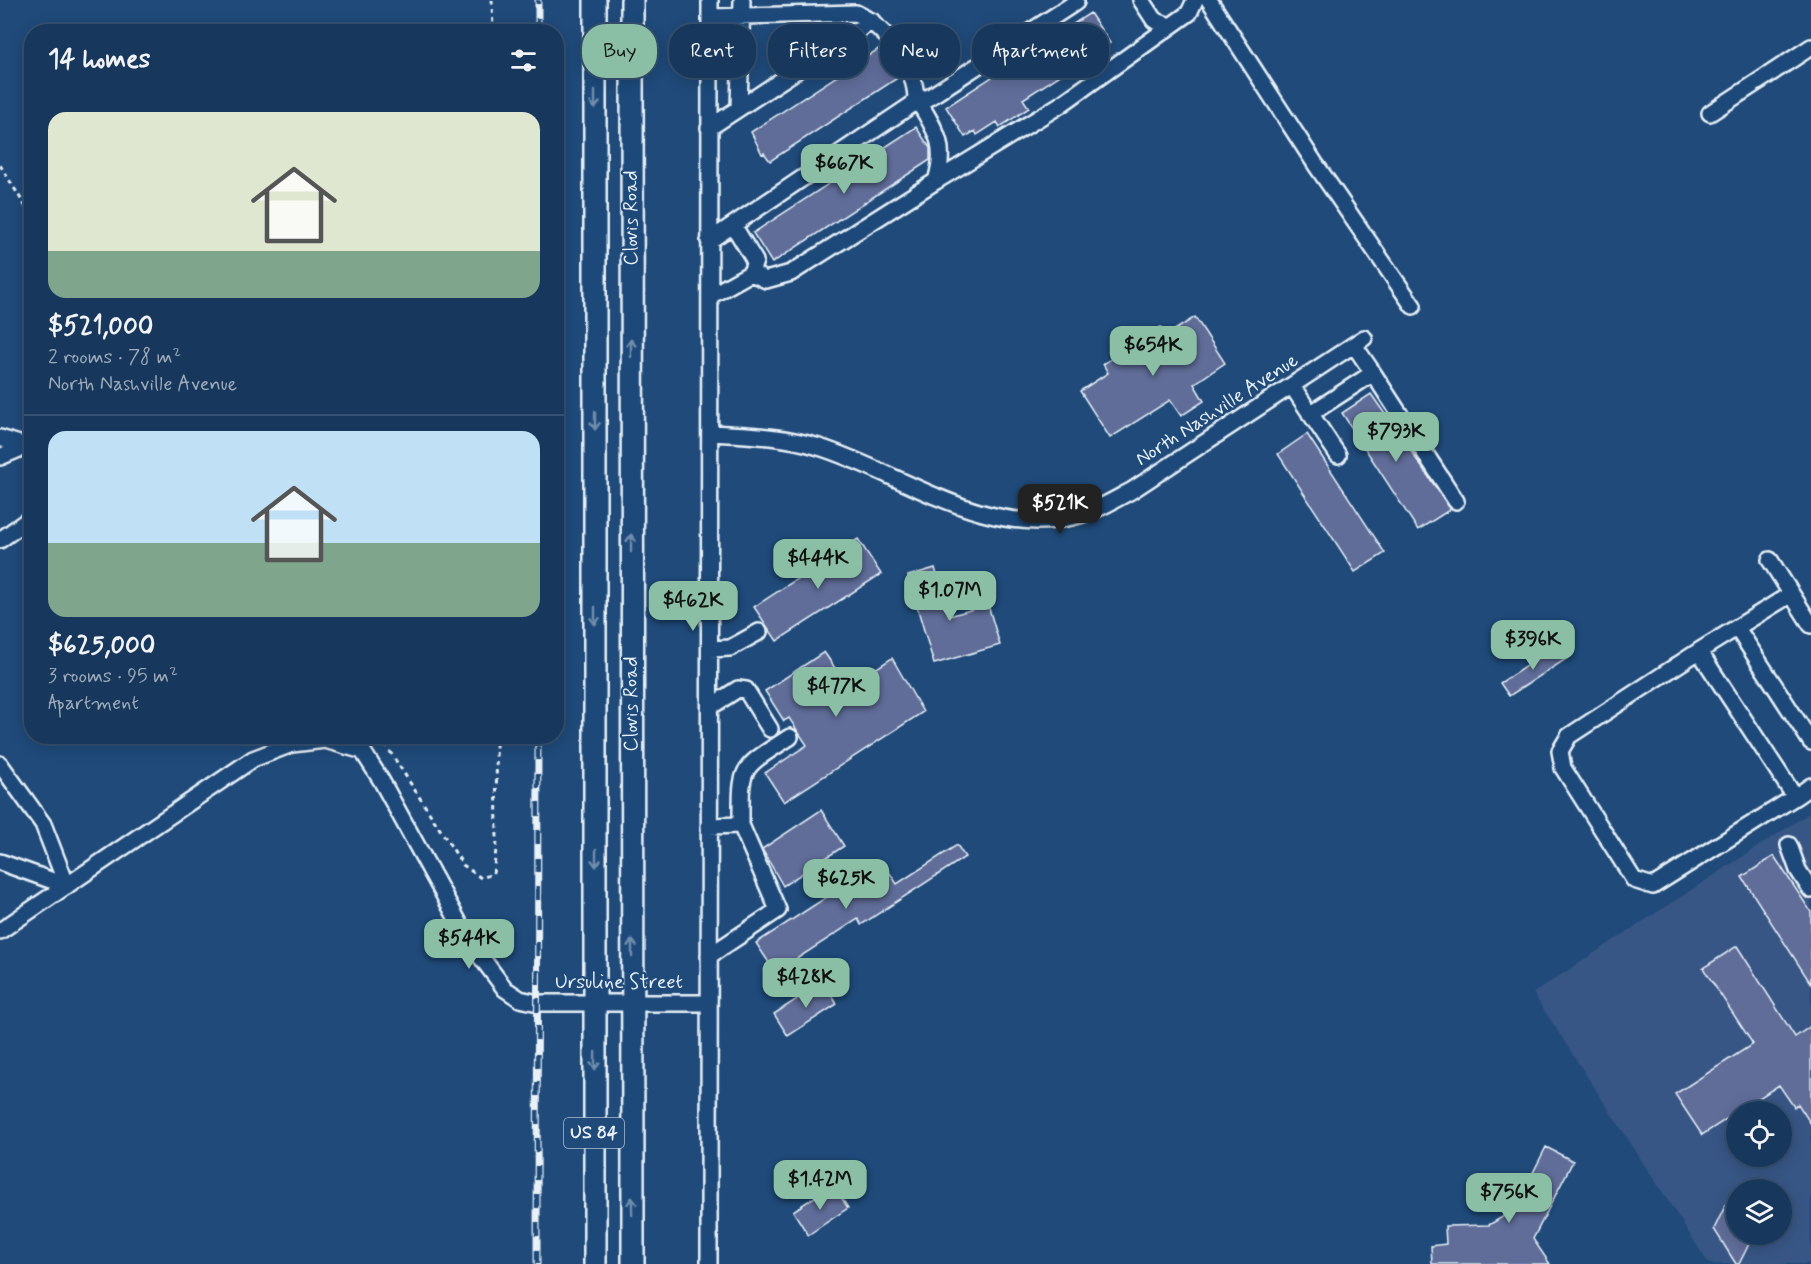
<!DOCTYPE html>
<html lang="en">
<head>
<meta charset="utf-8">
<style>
  :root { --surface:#17385c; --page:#244365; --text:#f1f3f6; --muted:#9eacbb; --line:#365272; --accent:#8abfa5 }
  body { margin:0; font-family:Mynerve,sans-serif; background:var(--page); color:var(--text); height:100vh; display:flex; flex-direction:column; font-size:22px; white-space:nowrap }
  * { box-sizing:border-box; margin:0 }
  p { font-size:20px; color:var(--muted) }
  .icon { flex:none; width:33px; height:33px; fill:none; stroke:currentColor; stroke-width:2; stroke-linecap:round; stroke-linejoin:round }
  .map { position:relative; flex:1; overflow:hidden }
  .details { position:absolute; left:24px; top:24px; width:540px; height:720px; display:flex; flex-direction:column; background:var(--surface); border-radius:24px; box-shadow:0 3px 15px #0003,0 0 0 2px var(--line) }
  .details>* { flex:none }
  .banner { position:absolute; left:582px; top:24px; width:570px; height:54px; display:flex; gap:12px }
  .controls { position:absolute; left:1726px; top:1101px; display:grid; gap:12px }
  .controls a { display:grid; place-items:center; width:66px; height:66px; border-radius:50%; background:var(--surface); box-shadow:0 3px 15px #0003,0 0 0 2px var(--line); font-size:30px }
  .price { position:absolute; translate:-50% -51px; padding:0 14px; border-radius:12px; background:var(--accent); color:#111; font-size:20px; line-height:39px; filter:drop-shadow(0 2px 3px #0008) }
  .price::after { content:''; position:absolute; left:50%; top:36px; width:18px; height:14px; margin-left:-9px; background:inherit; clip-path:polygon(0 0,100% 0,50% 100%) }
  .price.selected { background:#222; color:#fff }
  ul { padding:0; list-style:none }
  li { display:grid; align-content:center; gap:12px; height:318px; padding:0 24px }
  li+li { border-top:2px solid var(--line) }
  li span { display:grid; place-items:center; height:186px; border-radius:18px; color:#555 }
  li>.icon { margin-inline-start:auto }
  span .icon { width:108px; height:108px; fill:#fffc; stroke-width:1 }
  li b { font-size:26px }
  h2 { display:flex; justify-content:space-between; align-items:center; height:72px; padding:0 24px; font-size:26px }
  .pill { padding:0 21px; border-radius:24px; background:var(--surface); box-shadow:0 3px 15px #0003,0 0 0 2px var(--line); font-size:21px; line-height:54px }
  .pill.selected { background:var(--accent); color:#111 }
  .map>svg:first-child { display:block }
</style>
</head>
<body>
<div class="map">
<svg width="1811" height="1264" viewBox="0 0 1811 1264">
  <rect width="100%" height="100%" fill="#1f4a7a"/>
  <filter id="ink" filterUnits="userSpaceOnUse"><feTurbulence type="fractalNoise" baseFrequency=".0167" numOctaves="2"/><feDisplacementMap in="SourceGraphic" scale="12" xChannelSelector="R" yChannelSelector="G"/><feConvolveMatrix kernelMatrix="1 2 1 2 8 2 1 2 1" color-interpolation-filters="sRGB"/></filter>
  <g filter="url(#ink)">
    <path fill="#375785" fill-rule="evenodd" d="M1811,812V1264H1709L1533,993ZM1737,1112H1782V1156H1737ZM1737,1190H1782V1234H1737Z"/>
    <path fill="#616d99" stroke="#e8f1f8" stroke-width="1.5" d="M1090,13L1110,43L1023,99L1029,108L1000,127L997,122L977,135L975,131L965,137L946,107Z
      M880,48L899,77L770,161L764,153L762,154L751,132Z
      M916,127L930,148V160L772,263L753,233Z
      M1195,317L1225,363L1194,384L1204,401L1181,416L1170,400L1110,438L1080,391L1108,373L1103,364L1161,327L1167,335Z
      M1371,394L1451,509L1418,530L1342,413Z
      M1307,434L1385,553L1355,572L1278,454Z
      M858,539L881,574L777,641L754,607Z
      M935,568L949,616L988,605L1000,645L934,664L908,576Z
      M1557,646L1566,659L1509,696L1500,683Z
      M824,652L848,687L892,658L923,712L784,802L765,773L807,745L789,718L784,721L765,691Z
      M821,810L844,846L783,886L762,849Z
      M957,845L965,857L861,925L858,919L787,965L790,971L779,978L756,943L882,861L897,884Z
      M1774,856L1811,912V984L1742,877Z
      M1737,946L1795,1037L1811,1026V1124L1798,1104L1794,1107L1779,1085L1702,1135L1675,1094L1753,1044L1703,968Z
      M823,982L837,1004L788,1036L774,1014Z
      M1546,1147L1573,1161L1533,1239L1550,1264H1432L1431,1246L1446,1244L1445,1226L1489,1225L1514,1210Z
      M836,1189L848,1208L808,1235L793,1211L816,1196L819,1200Z
      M1728,1200L1737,1205V1234H1754L1739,1264H1736L1714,1229Z"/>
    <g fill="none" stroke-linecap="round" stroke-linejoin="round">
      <defs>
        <path id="minor" d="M1141,0L1154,20L1170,26
          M1209,0L1316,165L1413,306
          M916,97L928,98L1070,6L1076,2L1075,0
          M739,108L742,0
          M1710,113L1811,47
          M709,128L872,21
          M936,181L1060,105L1189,13L1195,0
          M709,241L913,104L916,97C914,64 885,27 856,13L710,17
          M751,273L766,280L791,273L936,181C948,143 934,129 916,97
          M710,296L751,273L755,261L733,225
          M1371,370L1456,501
          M1292,386L1338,455
          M1310,414L1370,375L1371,370L1354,345
          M710,433C747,435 784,436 819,447C900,472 984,538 1072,517C1093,513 1112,501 1131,491L1364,338
          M0,438L32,448
          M0,457L26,446
          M0,540L32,517
          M1770,560L1811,625
          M1791,594L1699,651L1795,797L1811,786
          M1737,628L1811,742
          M710,649L730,648L759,632
          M1699,651L1569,736L1560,751L1563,768L1634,880L1653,886L1795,797
          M710,707L738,689L746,690L770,729
          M353,736L381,780L469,941L505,989L520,999L538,1003H709
          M0,764L43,824L67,886
          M741,825C741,764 739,770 790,737
          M1789,845L1798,870L1811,890
          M0,862L67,886
          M0,931L253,759L292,744L325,740L363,751
          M709,956L778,910L741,825L709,826
          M709,1264L710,0"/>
        <path id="highway" d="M595,0V1264
          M632,0L633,1264"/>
      </defs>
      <use href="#minor" stroke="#e8f1f8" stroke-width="20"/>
      <use href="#highway" stroke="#e8f1f8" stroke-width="26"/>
      <path stroke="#e8f1f8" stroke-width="3" stroke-dasharray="4.5 4.5" stroke-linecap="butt" d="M492,0L493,32
        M0,165L32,217
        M380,736L463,865L481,878L493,874L497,842L496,736"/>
      <use href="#minor" stroke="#1f4a7a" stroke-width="15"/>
      <use href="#highway" stroke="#1f4a7a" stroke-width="21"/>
      <defs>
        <path id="rail" d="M538,32V0
          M537,1264L538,736"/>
      </defs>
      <use href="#rail" stroke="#e8f1f8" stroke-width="7"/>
      <use href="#rail" stroke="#1f4a7a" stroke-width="4.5" stroke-dasharray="14" stroke-linecap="butt"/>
    </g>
    <defs><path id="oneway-shaft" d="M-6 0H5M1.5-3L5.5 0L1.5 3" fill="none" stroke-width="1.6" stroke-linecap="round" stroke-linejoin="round" transform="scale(1.5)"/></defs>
    <g stroke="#6f8dac">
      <use href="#oneway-shaft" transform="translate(595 100) rotate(90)"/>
      <use href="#oneway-shaft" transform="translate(631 348) rotate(-90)"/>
      <use href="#oneway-shaft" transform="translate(595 421) rotate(90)"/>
      <use href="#oneway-shaft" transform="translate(631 543) rotate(-90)"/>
      <use href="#oneway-shaft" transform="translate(595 616) rotate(90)"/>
      <use href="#oneway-shaft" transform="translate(596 858) rotate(90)"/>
      <use href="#oneway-shaft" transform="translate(632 948) rotate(-90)"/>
      <use href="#oneway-shaft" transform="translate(595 1061) rotate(91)"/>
      <use href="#oneway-shaft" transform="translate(632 1206) rotate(-91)"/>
    </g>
  </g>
  <g text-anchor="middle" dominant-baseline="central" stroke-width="4.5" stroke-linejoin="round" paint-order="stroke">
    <rect fill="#1f4a7a" stroke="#acbfd2" stroke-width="1.5" x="564" y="1118" width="60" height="30" rx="4.5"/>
    <g font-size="18" font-weight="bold" fill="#e8f1f8">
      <text x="594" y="1133">US 84</text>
    </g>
    <g font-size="20" fill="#e8f1f8" stroke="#1f4a7a">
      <text transform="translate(631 218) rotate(-90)">Clovis Road</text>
      <text transform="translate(1217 410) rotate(-33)">North Nashville Avenue</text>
      <text transform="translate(631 704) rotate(-90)">Clovis Road</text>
      <text x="619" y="982">Ursuline Street</text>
    </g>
  </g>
</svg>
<div class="controls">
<a><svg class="icon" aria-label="locate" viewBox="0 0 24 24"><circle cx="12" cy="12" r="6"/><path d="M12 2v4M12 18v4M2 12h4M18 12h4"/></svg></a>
<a><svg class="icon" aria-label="layers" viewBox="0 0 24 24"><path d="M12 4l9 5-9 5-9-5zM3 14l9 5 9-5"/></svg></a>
</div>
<b class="price" style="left:844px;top:195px">$667K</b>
<b class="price" style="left:1153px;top:377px">$654K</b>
<b class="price" style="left:1396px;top:463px">$793K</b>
<b class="price selected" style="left:1060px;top:535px">$521K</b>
<b class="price" style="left:818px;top:590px">$444K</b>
<b class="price" style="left:950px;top:622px">$1.07M</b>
<b class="price" style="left:693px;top:632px">$462K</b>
<b class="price" style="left:1533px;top:671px">$396K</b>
<b class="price" style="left:836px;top:718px">$477K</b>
<b class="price" style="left:846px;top:910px">$625K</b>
<b class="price" style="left:469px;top:970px">$544K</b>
<b class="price" style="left:806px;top:1009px">$428K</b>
<b class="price" style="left:820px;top:1211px">$1.42M</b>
<b class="price" style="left:1509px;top:1224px">$756K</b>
<div class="banner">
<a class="pill selected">Buy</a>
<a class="pill">Rent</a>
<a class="pill">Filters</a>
<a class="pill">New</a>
<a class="pill">Apartment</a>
</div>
<section class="details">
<h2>14 homes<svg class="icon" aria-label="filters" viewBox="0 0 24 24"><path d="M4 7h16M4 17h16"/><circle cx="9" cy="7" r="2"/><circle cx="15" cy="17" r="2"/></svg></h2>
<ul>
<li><span style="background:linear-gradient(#dfe7d0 75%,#7fa58c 0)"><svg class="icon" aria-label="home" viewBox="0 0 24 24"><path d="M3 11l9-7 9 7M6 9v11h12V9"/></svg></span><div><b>$521,000</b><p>2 rooms · 78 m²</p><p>North Nashville Avenue</p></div></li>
<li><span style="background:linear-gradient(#bfe0f5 60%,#7fa58c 0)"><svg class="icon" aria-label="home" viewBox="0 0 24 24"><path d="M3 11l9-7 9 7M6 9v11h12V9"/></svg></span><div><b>$625,000</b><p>3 rooms · 95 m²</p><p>Apartment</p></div></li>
</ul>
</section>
</div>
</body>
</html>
